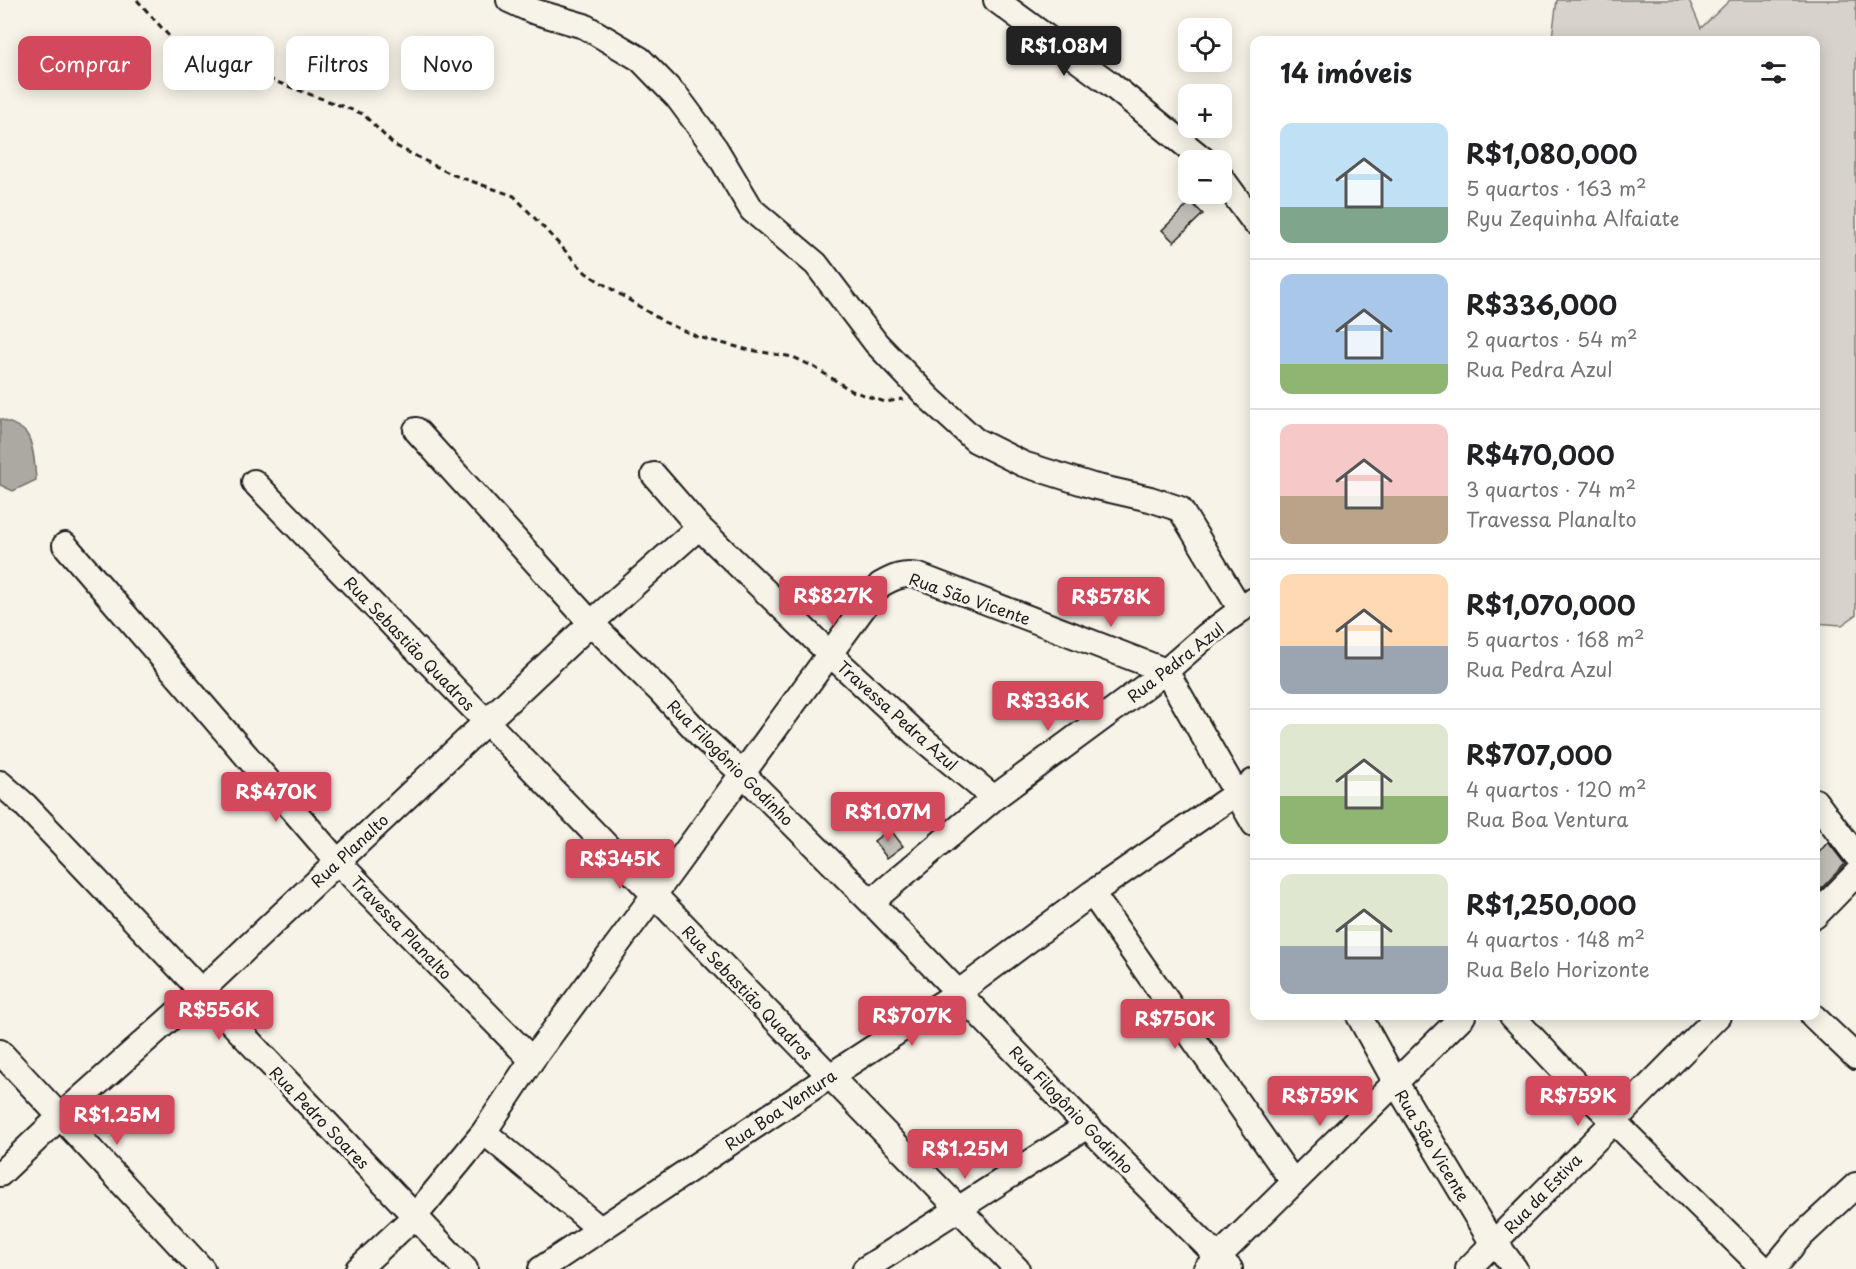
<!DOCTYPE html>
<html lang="pt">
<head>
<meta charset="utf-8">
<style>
  :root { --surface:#fff; --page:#f6f6f6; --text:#202124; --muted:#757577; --line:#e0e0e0; --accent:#d1495b }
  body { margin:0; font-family:"Playpen Sans",sans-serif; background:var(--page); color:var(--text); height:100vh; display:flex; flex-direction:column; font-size:22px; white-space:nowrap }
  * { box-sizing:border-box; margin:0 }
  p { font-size:20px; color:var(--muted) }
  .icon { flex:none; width:33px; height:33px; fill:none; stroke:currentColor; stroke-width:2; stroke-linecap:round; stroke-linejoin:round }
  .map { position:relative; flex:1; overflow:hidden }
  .drawer { position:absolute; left:1250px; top:36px; width:570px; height:984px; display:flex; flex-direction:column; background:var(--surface); border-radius:12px; box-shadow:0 3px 15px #0003 }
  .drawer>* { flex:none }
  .guide { position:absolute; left:18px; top:36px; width:570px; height:54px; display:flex; gap:12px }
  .fabs { position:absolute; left:1178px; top:18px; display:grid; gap:12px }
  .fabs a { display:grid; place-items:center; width:54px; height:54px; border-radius:12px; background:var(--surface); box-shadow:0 3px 15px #0003; font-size:30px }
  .price { position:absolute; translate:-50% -51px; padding:0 14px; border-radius:6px; background:var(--accent); color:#fff; font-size:20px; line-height:39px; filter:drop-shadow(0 2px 3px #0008) }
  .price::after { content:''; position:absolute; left:50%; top:36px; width:18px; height:14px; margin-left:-9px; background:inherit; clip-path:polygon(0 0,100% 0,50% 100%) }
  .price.active { background:#222; color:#fff }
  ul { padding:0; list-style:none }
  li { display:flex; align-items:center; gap:18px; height:150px; padding:0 30px }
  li+li { border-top:2px solid var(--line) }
  li span { display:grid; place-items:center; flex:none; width:168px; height:120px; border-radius:12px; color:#555 }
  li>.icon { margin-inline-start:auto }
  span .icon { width:72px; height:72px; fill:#fffc; stroke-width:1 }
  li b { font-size:26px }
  h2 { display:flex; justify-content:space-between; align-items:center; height:72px; padding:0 30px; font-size:26px }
  .pill { padding:0 21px; border-radius:12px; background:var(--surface); box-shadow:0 3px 15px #0003; font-size:21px; line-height:54px }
  .pill.active { background:var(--accent); color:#fff }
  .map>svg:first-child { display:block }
</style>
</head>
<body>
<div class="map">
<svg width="1856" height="1269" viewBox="0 0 1856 1269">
  <rect width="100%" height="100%" fill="#f7f3e8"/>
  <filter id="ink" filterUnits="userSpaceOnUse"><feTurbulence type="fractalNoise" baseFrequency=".0167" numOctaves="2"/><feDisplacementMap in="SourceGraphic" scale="12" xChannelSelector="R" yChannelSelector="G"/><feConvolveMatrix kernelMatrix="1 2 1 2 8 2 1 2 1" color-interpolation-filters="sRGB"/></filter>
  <g filter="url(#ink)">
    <path fill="#d7d3cb" stroke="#7a7874" stroke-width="1.5" d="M1557,0H1689L1701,28L1730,0H1856V615L1842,625L1815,623V40H1554L1552,37Z"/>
    <path fill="#aca9a2" stroke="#72716c" stroke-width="1.5" d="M0,419C8,422 21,426 26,433C34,443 35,468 36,480L13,491L0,485Z"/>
    <path fill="#c0beb5" stroke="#1c1c1c" stroke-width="1.5" d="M1191,202L1203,214L1174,242L1162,230Z
      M890,829L903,846L887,858L874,841Z
      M1828,842L1845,864L1815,895V857Z"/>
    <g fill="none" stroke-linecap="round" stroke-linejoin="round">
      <defs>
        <path id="minor" d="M509,0L533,11L584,26L640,59L678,98L715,148L752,210L816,264L876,343L929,398L975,440L1023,464L1093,486L1150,499L1180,509L1241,610
          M996,0L1109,83L1204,160
          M1221,177L1254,222
          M416,430L591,623L661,692L704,739L742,773L871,902L1087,1126L1230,1269
          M654,475L699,527L829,653L914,732L994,798
          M254,482L1017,1269
          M65,545L337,861L532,1060
          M0,783L25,805L465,1269
          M1815,801L1856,855
          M1092,893L1293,1182
          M871,902L994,798L1166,671L1207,635L1254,600
          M1815,916L1856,874
          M1359,1016L1396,1083L1493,1244L1501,1250L1515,1269
          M1512,1016L1580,1088L1764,1269
          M1813,1016L1856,1057
          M0,1052L202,1269
          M484,1132L600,1229
          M0,1174L61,1116L201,991L591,623L699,527
          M358,1269L415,1216L484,1132L532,1060L654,895L880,585C894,577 903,573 919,576L1166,671L1254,824
          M541,1269L830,1076L959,992L1092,893L1254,781
          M865,1269L1087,1126
          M1206,1269L1463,1016
          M1468,1269L1718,1016
          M1773,1269L1798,1239L1856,1185"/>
      </defs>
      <use href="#minor" stroke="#1c1c1c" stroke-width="28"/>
      <path stroke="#1c1c1c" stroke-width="3" stroke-dasharray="6 4.5" stroke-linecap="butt" d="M137,0L177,45L363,114L394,145L451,174L514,196L586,273L664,322L698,337L749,350L793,357L814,367L852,391L885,402L903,399"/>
      <use href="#minor" stroke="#f7f3e8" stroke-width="24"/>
    </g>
  </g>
  <g text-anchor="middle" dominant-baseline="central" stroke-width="6" stroke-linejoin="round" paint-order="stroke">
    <g font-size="16" fill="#1c1c1c" stroke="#f7f3e8">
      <text transform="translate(970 598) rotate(19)">Rua São Vicente</text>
      <text transform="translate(410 643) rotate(46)">Rua Sebastião Quadros</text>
      <text transform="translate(1175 662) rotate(-38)">Rua Pedra Azul</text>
      <text transform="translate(898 715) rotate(42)">Travessa Pedra Azul</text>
      <text transform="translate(731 762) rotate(45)">Rua Filogônio Godinho</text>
      <text transform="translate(349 850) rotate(-43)">Rua Planalto</text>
      <text transform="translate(402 927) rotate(46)">Travessa Planalto</text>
      <text transform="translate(748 992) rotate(46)">Rua Sebastião Quadros</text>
      <text transform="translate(780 1109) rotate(-34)">Rua Boa Ventura</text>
      <text transform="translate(1072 1109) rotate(46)">Rua Filogônio Godinho</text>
      <text transform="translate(320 1117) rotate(46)">Rua Pedro Soares</text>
      <text transform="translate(1433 1145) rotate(59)">Rua São Vicente</text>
      <text transform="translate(1542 1193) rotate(-46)">Rua da Estiva</text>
    </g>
  </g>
</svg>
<div class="fabs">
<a><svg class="icon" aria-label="locate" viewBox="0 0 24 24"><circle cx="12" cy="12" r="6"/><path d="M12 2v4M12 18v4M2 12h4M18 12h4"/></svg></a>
<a>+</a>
<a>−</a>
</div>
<b class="price active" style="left:1064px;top:77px">R$1.08M</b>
<b class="price" style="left:833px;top:627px">R$827K</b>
<b class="price" style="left:1111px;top:628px">R$578K</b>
<b class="price" style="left:1048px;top:732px">R$336K</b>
<b class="price" style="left:276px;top:823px">R$470K</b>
<b class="price" style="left:888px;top:843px">R$1.07M</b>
<b class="price" style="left:620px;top:890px">R$345K</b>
<b class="price" style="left:219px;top:1041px">R$556K</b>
<b class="price" style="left:912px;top:1047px">R$707K</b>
<b class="price" style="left:1175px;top:1050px">R$750K</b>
<b class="price" style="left:1320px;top:1127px">R$759K</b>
<b class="price" style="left:1578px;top:1127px">R$759K</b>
<b class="price" style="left:117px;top:1146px">R$1.25M</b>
<b class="price" style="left:965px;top:1180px">R$1.25M</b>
<div class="guide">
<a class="pill active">Comprar</a>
<a class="pill">Alugar</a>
<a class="pill">Filtros</a>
<a class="pill">Novo</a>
</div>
<section class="drawer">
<h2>14 imóveis<svg class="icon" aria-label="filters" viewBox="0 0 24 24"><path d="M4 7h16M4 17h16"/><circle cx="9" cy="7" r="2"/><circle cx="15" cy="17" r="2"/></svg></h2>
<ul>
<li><span style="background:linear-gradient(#bfe0f5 70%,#7fa58c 0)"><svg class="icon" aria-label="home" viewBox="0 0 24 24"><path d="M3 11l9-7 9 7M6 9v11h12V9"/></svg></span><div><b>R$1,080,000</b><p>5 quartos · 163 m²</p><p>Ryu Zequinha Alfaiate</p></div></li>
<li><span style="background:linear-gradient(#a9c7e8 75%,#8fb573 0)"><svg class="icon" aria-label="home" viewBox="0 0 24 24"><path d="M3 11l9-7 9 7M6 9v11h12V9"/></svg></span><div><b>R$336,000</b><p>2 quartos · 54 m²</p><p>Rua Pedra Azul</p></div></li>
<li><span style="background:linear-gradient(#f6c9c9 60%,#b9a48a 0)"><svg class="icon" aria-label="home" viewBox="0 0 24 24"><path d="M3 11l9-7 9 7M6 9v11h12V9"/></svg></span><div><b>R$470,000</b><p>3 quartos · 74 m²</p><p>Travessa Planalto</p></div></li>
<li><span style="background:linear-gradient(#ffd9b3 60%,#9aa5b1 0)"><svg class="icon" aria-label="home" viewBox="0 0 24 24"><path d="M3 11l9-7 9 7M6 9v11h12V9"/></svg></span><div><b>R$1,070,000</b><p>5 quartos · 168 m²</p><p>Rua Pedra Azul</p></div></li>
<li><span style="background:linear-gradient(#dfe7d0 60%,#8fb573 0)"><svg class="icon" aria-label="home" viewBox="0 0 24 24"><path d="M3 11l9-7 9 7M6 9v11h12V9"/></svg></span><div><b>R$707,000</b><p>4 quartos · 120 m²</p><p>Rua Boa Ventura</p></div></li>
<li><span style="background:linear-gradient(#dfe7d0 60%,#9aa5b1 0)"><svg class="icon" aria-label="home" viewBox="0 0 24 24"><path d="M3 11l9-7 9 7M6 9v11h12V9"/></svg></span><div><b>R$1,250,000</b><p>4 quartos · 148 m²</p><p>Rua Belo Horizonte</p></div></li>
</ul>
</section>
</div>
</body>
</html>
